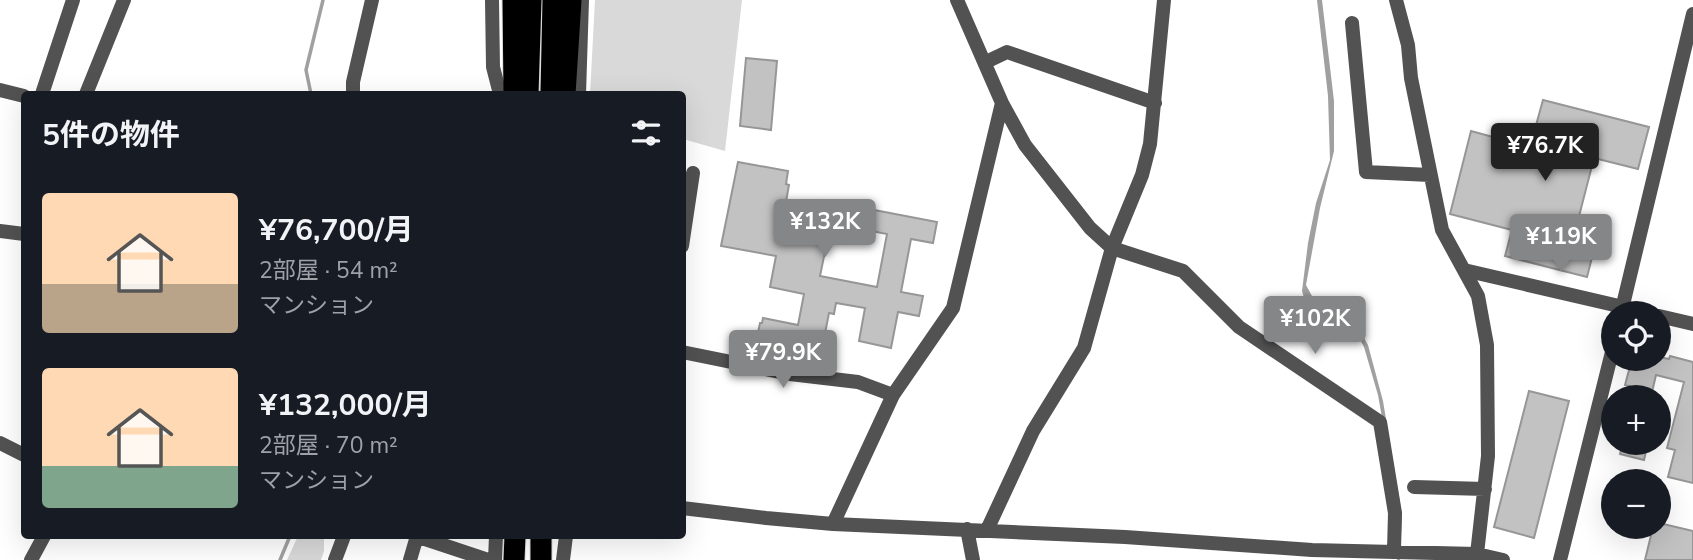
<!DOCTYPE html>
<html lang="ja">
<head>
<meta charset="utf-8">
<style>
  :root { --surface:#171b24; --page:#242831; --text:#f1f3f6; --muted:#9ea1a6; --accent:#858687 }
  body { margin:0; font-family:"Nunito Sans","Noto Sans JP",sans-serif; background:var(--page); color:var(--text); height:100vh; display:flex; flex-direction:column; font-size:26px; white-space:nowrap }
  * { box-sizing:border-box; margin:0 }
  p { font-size:23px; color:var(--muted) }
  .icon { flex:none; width:38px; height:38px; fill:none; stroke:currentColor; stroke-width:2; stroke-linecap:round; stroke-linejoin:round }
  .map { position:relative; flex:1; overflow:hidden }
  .sheet { position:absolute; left:21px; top:91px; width:665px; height:448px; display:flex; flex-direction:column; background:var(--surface); border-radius:7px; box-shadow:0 7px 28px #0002 }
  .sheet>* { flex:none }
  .controls { position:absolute; left:1601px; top:301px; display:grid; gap:14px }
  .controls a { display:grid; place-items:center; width:70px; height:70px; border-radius:50%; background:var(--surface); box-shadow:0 7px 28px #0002; font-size:35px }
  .price { position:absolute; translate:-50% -60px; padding:0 16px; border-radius:7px; background:var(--accent); color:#fff; font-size:23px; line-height:46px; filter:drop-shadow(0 2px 4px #0008) }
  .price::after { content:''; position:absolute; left:50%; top:42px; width:21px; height:16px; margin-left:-10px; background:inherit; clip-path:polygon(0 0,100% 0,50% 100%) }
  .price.on { background:#222; color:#fff }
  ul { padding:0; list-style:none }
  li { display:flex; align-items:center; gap:21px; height:175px; padding:0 21px }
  li span { display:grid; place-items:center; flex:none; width:196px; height:140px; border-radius:7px; color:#555 }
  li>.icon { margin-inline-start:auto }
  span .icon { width:84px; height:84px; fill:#fffc; stroke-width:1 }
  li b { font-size:30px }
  h2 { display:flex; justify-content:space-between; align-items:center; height:84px; padding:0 21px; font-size:30px }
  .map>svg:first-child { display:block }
</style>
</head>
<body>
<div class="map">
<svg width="1693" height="560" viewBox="0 0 1693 560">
  <rect width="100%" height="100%" fill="#fff"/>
  <path fill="#d9d9d9" d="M595,0H742L725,151L683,139L682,94H590Z
    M298,536H324V551L321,560H287Z"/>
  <path fill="#a0a0a0" d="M1317,0H1322L1334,101V151L1320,208L1306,285L1313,298L1359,329L1368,345L1383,401L1402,515L1400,560H1397L1399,514L1378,395L1364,347L1357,334L1305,301L1302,291L1308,243L1316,203L1330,160L1328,96Z"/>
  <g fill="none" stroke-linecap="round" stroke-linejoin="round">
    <path stroke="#a0a0a0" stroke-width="3.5" d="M311,94L306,70L323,0
      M280,560L290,536"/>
  </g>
  <path fill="#c2c2c2" stroke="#969696" stroke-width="2" fill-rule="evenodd" d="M746,58L777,61L771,130L740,126Z
    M1543,100L1649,127L1638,169L1594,158L1577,224L1599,230L1587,277L1505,256L1512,230L1450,214L1471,131L1530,147Z
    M738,162L788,171L786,184L789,185L785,207L797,210L792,236L814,240L822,200L937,222L933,243L911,239L901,292L923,296L919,316L898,312L891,348L859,341L865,308L836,303L834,314L829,313L821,354L756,342L760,323H762L763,318L798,325L804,294L770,287L776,256L721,246ZM846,226L887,234L877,287L820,276L829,232L845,235Z
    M1670,356L1693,362V483L1668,477L1675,450L1667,448L1684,382L1656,375L1652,392L1625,385L1632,359H1659V357L1669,359Z
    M1529,391L1569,401L1534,538L1494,527Z
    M1623,443H1648L1644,460L1620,454Z
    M1659,523L1693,531V560H1645L1653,527H1659Z"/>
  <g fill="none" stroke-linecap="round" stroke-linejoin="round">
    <defs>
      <path id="highway" d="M513,0L514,94
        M551,92L553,0
        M528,94L531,0
        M565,94L571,0
        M514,560L515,536
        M541,560V536"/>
    </defs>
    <use href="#highway" stroke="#dbdbdb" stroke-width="23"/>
    <path stroke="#525252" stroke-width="14" d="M492,0L493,67L500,94
      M957,0L1002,103L1025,145L1090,228L1112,248L1183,271L1239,327L1380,422L1395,513L1394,550
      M1396,0L1408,45L1411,78L1442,230L1478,296L1487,345L1488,456L1477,554
      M1352,23L1366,172L1430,175
      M986,62L1007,52L1155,103
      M0,90L24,96
      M42,94L73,0
      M86,94L124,0
      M353,94V82L372,0
      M579,94L582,0
      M0,231L24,234
      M682,246L693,173
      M1464,270L1649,313
      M1621,313L1693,14
      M1659,316L1693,324
      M682,352L790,374L858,382L893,395
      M0,443L24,455
      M1414,487L1485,489
      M682,508L766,518L833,524L1125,537L1312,550L1477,554L1503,560
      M833,524L893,395L953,308L1002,103
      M967,529L973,560
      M987,530L1033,431L1084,348L1112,248L1142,175L1150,144L1164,0
      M416,536L488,560
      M31,560L44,536
      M335,560L344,536
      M410,560L417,536
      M495,560L496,536
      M563,560L566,536
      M1560,560L1614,344"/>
    <use href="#highway" stroke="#000" stroke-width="21"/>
  </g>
</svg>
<div class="controls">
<a><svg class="icon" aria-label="locate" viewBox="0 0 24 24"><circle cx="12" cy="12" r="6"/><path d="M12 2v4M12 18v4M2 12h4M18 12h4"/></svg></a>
<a>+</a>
<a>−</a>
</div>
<b class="price on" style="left:1545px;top:183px">¥76.7K</b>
<b class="price" style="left:825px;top:259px">¥132K</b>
<b class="price" style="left:1561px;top:274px">¥119K</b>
<b class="price" style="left:1315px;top:356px">¥102K</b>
<b class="price" style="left:783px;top:390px">¥79.9K</b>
<section class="sheet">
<h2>5件の物件<svg class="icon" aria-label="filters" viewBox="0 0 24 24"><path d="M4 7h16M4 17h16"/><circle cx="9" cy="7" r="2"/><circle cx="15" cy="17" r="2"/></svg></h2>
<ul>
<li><span style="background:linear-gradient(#ffd9b3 65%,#b9a48a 0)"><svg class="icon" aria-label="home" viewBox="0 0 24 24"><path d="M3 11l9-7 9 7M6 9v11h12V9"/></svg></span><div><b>¥76,700/月</b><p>2部屋 · 54 m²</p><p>マンション</p></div></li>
<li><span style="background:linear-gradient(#ffd9b3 70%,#7fa58c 0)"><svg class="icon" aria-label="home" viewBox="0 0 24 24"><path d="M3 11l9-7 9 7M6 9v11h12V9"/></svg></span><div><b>¥132,000/月</b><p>2部屋 · 70 m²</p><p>マンション</p></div></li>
</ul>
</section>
</div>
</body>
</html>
